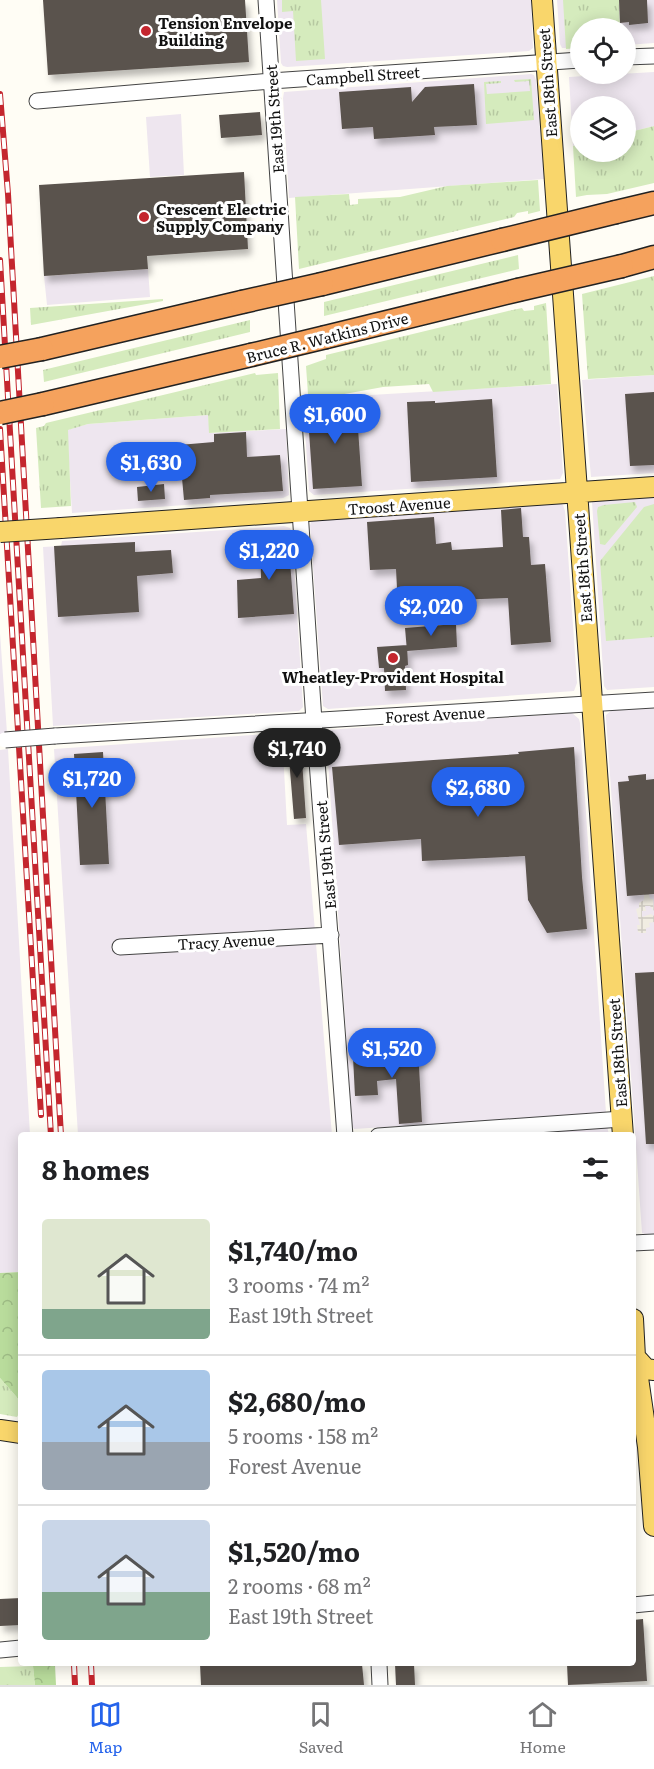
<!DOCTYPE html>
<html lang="en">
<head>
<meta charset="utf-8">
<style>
  :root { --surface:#fff; --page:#f6f6f6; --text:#202124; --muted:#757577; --line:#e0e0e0; --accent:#2563eb }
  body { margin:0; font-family:Literata,serif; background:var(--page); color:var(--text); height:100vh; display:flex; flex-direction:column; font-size:22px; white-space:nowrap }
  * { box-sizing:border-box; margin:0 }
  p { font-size:20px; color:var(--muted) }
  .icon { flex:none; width:33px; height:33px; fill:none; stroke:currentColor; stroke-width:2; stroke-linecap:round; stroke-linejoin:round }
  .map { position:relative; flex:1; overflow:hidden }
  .details { position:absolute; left:18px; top:1132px; width:618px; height:534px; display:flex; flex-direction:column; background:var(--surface); border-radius:6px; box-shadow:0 3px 15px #0003 }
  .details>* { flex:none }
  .fabs { position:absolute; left:570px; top:18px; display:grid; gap:12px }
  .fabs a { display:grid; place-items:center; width:66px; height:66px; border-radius:50%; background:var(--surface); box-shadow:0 3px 15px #0003; font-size:30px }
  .price { position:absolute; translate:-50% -51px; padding:0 14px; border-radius:21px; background:var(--accent); color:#fff; font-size:20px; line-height:39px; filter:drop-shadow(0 2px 3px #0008) }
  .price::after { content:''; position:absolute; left:50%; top:36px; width:18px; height:14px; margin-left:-9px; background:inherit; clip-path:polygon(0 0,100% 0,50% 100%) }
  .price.on { background:#222; color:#fff }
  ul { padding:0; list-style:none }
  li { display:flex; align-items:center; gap:18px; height:150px; padding:0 24px }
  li+li { border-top:2px solid var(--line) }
  li span { display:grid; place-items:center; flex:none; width:168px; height:120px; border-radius:6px; color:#555 }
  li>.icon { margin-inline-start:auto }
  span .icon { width:72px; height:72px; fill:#fffc; stroke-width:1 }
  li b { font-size:26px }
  h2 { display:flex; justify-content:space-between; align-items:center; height:72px; padding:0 24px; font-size:26px }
  .tabs { display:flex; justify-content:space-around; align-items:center; height:84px; border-top:2px solid var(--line); background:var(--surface); font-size:16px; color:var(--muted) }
  .tabs a { display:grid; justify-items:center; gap:3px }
  .tabs .on { color:var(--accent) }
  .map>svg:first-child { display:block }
</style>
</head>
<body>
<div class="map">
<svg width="654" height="1685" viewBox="0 0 654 1685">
  <defs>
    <pattern id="grass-tufts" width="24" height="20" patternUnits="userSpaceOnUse" patternTransform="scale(1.5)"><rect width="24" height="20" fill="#d5ebbd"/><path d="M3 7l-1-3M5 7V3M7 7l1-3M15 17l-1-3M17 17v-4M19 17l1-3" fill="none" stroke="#b6c8a1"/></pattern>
    <pattern id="forest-crowns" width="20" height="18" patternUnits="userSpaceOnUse" patternTransform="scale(1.5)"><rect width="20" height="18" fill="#b9dc9c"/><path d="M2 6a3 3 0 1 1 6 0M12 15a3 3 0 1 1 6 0" fill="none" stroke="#9ebc85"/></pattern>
    <pattern id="plaza-grid" width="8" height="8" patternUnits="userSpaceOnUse" patternTransform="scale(1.5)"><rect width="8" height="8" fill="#f1ede2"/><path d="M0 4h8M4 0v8" fill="none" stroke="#cecac1"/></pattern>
    <filter id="shadow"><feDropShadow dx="3.5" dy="6" stdDeviation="3" flood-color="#0004"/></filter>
  </defs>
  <rect width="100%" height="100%" fill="#fffdf5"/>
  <path fill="#eee6ef" d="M277,0H531L533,48L529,51L287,67L283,66L281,63Z
    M557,0H654V43L626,45V28H580V48H562L560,44Z
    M654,72V126L626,133V106H580V144L573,146L569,77Z
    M531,74L534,75L536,80L544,179L289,198L283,98L284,92Z
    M181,114L184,175L150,177L146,117Z
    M148,269L150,297L47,305L44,276Z
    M654,375V473L591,477L582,380Z
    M557,384L563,473L560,479L314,495L309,491L303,399Z
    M208,415L210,433L286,429L289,495L283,498L72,513L67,430L88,424Z
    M654,494V687L607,690L604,686L592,502L595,499Z
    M559,502L563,505L565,511L577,683L574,691L328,709L323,706L310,525L312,520Z
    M284,526L290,528L292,532L303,707L299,711L53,726L43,547L61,546L62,541Z
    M0,633L7,733L0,734Z
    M654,707V1235H647L642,1233L606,718V715L612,710Z
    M572,713L579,719L580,723L606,1113L354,1129L352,1125L326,730Z
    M282,733L287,825L306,824L332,1135H78L54,749Z
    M8,749L30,1135L21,1136V1272L0,1273V750Z
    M607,1126L609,1135L424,1136Z"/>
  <path fill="url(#grass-tufts)" d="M282,0H321L325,59L296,61L293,11L282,12Z
    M563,0H619L620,28H580V48L566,49Z
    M531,79L534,120L486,124L484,82L501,81V83L486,84L487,94L530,91L529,81L515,82L514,80Z
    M654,126V183L607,194L587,195L576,197L573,146L580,144V152H626V133Z
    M538,180L540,211L528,214V211L517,213L514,217L299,269L295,197L349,194L350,205L358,204V199L400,197L447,186Z
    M518,255L519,269L324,316V302Z
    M654,276V375L588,379L582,294Z
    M163,299V301L31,325L30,308Z
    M546,303L551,384L433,392L429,384L383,387L339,395L308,394L306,366L326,359V355L508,311L522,308L524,311L534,310V306Z
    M250,320V332L44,382L43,370Z
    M255,373L256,375L278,373L280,429L209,433L208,415L88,424L68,430L71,506L41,508L36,428L44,426L46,423Z
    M635,502L637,507L605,545L600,544L597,511L598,507L604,505Z
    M654,504V637L606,641L600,561L644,507Z
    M0,1378L21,1402V1410L17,1417L0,1414Z
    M33,1666L35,1685H0V1667Z"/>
  <path fill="url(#forest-crowns)" d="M21,1272V1402L0,1378V1273Z
    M55,1665L56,1685H35L33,1666Z"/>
  <path fill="url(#plaza-grid)" d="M644,894H649L650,899H653L654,911L650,906H645L646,911H642V917L651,914L654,916V922L649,923L650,927L646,928V933H641L638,932L637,925H640L636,909L639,908V903L644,900Z"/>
  <path fill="#5a524d" filter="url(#shadow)" d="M43,0H245L249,62L48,75Z
    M619,0H647L648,23L629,25V22L620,23Z
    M474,84L477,125L434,127L435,135L374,139L373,127L342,129L339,92L411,87L412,102L425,87Z
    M260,112L262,135L221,138L219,115Z
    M244,172L248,249L147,256L148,269L44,276L39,185Z
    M654,392V465L630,466L625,394Z
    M492,399L497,477L411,482L407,402L435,401V403Z
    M356,400L362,486L313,489L307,403Z
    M246,432L247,457L280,455L283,491L210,495V498L184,500L179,445L214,442V434Z
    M164,484L165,499L138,501L137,487Z
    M521,508L523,537H529L531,565L545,564L551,642L511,645L508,598L455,600V605L398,608L396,569L370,570L367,522L434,517L436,544L451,542L452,550L503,547L501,510Z
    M285,531L288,534L294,614L238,618L237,580L261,578L260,533Z
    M135,542V552L171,550L173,573L137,576L139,612L58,617L54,546Z
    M456,624L457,647L407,651L405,628Z
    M407,645L408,665L405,666L406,690L385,691L384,668H379L377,647Z
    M297,731H300L306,818L294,819L289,758Z
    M574,747L582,877L587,929L547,933L528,900L525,856L422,861L421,839L339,845L332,767L519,754L518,752Z
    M103,752L109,864L80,865L74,754Z
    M646,774V780L654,779V894L627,896L618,782L629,781L628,776Z
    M654,972V1144H646L635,973Z
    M418,1047L422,1122L399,1124L396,1079L377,1081L378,1095L355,1096L353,1057L364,1056V1051Z
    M21,1598V1625L0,1626V1599Z
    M643,1619L647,1681L568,1685L567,1664H633V1620Z
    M200,1664H362L364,1685H201Z
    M395,1664H414L415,1685H396Z"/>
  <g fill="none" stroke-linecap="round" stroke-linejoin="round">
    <defs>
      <path id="minor" d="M266,0L314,721L345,1136
        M626,57L654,56
        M37,101L271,81L580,60
        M55,736L654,700
        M120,947L331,935
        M378,1136L622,1119
        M633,1243L654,1242
        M633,1605L654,1603
        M0,1650L21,1648
        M379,1664L380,1685"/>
      <path id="major" d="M542,0L623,1136
        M61,528L654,487
        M633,1319L635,1357L648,1447L654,1526
        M635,1357L646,1369L654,1370
        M0,1430L21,1433"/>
      <path id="highway" d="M616,212L654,203
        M622,266L654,257
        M322,284L502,240
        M326,337L518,290
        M42,349L242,302
        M43,404L251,355"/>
    </defs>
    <use href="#minor" stroke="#444" stroke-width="17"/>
    <use href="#major" stroke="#222" stroke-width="22"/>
    <use href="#highway" stroke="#222" stroke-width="25"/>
    <use href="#minor" stroke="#fff" stroke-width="15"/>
    <use href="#major" stroke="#f9d66b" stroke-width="20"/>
    <use href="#highway" stroke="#f5a25d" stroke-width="22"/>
    <defs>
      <path id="rail" d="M0,94L8,194L61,1136
        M0,260L51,1136
        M0,429L41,1115
        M74,1664L75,1685
        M91,1664L92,1685"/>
    </defs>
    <use href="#rail" stroke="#c4262e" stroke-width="6"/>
    <use href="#rail" stroke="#fff" stroke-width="4" stroke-dasharray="11" stroke-linecap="butt"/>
    <defs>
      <path id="minor-bridge" d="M5,740L55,736"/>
      <path id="major-bridge" d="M0,532L61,528"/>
      <path id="highway-bridge" d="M502,240L616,212
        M518,290L622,266
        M242,302L322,284
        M251,355L326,337
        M0,357L42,349
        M0,413L43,404"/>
    </defs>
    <use href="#minor-bridge" stroke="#444" stroke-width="17" stroke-linecap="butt"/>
    <use href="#major-bridge" stroke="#222" stroke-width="22" stroke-linecap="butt"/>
    <use href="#highway-bridge" stroke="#222" stroke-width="25" stroke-linecap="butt"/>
    <use href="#minor-bridge" stroke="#fff" stroke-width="15"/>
    <use href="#major-bridge" stroke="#f9d66b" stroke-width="20"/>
    <use href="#highway-bridge" stroke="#f5a25d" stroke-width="22"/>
  </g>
  <g fill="#c4262e" stroke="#fff" stroke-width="2">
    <circle cx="146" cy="31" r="6"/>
    <circle cx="144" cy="217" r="6"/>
    <circle cx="393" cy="658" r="6"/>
  </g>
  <g text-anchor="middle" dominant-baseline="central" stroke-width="6" stroke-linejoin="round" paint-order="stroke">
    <g font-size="15" font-weight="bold" fill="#111" stroke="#fff" text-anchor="start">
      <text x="158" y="22">Tension Envelope<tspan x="158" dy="17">Building</tspan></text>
      <text x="156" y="208">Crescent Electric<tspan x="156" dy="17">Supply Company</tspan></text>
      <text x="393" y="676" text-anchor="middle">Wheatley-Provident Hospital</text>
    </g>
    <g font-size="15" fill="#111" stroke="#fff">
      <text transform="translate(363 75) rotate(-4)">Campbell Street</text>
      <text transform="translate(547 83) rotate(-94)">East 18th Street</text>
      <text transform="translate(274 119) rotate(-94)">East 19th Street</text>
      <text transform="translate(327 337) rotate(-14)">Bruce R. Watkins Drive</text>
      <text transform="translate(399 505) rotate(-4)">Troost Avenue</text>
      <text transform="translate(582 568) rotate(-94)">East 18th Street</text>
      <text transform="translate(435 714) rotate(-3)">Forest Avenue</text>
      <text transform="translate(325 855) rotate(-95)">East 19th Street</text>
      <text transform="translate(226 941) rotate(-3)">Tracy Avenue</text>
      <text transform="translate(617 1053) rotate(-94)">East 18th Street</text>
    </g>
  </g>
</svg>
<div class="fabs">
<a><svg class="icon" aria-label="locate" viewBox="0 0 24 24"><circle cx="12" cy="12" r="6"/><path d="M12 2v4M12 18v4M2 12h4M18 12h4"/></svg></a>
<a><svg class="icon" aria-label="layers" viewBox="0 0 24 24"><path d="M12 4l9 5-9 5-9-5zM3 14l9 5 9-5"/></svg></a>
</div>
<b class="price" style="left:335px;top:445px">$1,600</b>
<b class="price" style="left:151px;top:493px">$1,630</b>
<b class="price" style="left:269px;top:581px">$1,220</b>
<b class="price" style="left:431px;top:637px">$2,020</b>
<b class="price on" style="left:297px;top:779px">$1,740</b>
<b class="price" style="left:92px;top:809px">$1,720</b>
<b class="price" style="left:478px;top:818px">$2,680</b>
<b class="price" style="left:392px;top:1079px">$1,520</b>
<section class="details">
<h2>8 homes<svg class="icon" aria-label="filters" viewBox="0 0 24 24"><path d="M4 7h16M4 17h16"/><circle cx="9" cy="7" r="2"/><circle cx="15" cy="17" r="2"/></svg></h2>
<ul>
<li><span style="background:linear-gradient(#dfe7d0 75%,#7fa58c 0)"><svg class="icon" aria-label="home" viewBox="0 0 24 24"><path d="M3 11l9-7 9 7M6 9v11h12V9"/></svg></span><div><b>$1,740/mo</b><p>3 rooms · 74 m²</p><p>East 19th Street</p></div></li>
<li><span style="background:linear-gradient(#a9c7e8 60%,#9aa5b1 0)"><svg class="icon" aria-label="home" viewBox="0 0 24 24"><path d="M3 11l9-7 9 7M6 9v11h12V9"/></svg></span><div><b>$2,680/mo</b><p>5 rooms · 158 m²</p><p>Forest Avenue</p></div></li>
<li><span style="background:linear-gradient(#c9d6e8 60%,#7fa58c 0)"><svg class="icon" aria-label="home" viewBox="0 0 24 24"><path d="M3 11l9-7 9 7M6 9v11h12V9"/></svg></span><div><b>$1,520/mo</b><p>2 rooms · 68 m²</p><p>East 19th Street</p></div></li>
</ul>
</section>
</div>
<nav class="tabs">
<a class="on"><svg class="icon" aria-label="map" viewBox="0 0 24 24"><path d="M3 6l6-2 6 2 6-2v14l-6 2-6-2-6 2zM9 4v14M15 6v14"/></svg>Map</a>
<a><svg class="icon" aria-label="saved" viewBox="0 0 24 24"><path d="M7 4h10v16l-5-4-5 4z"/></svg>Saved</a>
<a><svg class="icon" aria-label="home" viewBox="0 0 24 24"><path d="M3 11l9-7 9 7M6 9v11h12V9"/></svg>Home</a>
</nav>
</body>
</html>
